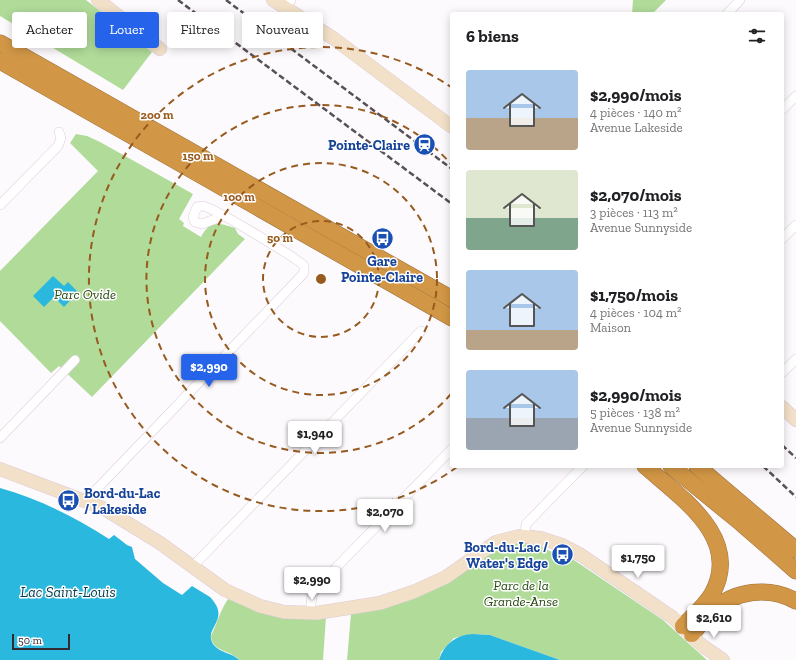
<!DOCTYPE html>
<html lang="fr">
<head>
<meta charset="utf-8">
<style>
  :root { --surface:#fff; --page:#f2f2f2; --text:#202124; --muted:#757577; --accent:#2563eb }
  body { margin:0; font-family:"Zilla Slab",serif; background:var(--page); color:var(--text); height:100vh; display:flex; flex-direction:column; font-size:15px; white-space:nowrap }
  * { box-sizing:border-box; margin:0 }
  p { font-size:13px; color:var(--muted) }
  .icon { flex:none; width:22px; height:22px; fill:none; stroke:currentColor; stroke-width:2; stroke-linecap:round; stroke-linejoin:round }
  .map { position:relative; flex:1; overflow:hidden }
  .panel { position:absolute; left:450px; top:12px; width:334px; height:456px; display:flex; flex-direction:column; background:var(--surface); border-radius:4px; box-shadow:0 2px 10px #0003 }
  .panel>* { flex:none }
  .hud { position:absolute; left:12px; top:12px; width:378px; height:36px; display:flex; gap:8px }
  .scale { position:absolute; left:12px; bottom:10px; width:58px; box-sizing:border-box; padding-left:4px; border:2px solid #312a30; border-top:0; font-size:11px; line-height:14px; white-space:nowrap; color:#312a30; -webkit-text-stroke:3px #fff; paint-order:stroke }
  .price { position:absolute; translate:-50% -34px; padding:0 9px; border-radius:4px; background:#fff; color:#222; font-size:13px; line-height:26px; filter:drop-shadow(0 1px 2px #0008) }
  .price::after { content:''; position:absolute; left:50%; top:24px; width:12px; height:9px; margin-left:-6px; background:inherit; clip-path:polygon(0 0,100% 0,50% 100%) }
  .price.on { background:var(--accent); color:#fff }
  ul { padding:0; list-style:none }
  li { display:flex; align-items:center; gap:12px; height:100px; padding:0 16px }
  li span { display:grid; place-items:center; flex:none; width:112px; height:80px; border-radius:4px; color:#555 }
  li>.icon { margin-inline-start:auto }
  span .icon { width:48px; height:48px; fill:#fffc; stroke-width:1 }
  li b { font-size:17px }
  h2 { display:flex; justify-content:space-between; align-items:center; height:48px; padding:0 16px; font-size:17px }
  .tag { padding:0 14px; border-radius:4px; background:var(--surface); box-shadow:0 2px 10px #0003; font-size:14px; line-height:36px }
  .tag.on { background:var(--accent); color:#fff }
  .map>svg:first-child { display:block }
</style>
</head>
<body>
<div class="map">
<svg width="796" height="660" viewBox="0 0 796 660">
  <rect width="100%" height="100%" fill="#fdfafd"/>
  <path fill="#b0db99" d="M0,0H86L152,52L123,90L0,16Z
    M633,0H666L652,14H632Z
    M76,134L87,136L100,142L193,194L179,219L184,223L183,226L201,237C210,220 219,223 235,228L238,234L245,239L92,397L59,366L51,373L0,321V271L98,171L70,143Z
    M520,541L537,544L563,558L565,554L663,620L707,660H560L490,635L472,634L454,638L441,652L439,660H347L351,614L493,550Z
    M228,599L259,612L326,617L323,660H239C230,649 213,653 211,636C217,623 220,611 228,599Z"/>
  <path fill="#2bb8df" d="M53,276L64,286L68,282L78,292L64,307L54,297L44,307L33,296Z
    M0,488C39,499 75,517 109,539L114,535L127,545L132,547L135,559L163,583L182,595L192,586C198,590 204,593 210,597C212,599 215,603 216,605C225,621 206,629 212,642C217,653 232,652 239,660H0Z
    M472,634L490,635L560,660H439C444,644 456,635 472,634Z"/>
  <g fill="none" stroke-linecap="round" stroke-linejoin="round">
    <defs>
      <path id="street" d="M286,7L291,0
        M727,14L740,0
        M782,110L796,96
        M0,205L58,146L61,138L59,132
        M782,239L796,225
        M782,373L796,359
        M0,438L75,360
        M88,501L94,492L304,273V266C300,260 217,210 206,207C203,205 200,206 197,207L193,217L195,222L202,224L223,216
        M525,536L526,524L583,466
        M193,566L421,331
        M310,613L312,596L316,588L452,449"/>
      <path id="secondary" d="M98,0L160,49
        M273,0L333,38L452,127
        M782,407L796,420
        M0,469L103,508L160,543L225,590L260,606L284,612L317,613L380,603L413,592L446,577L496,542L520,536L540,538L562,545L581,555L672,617L703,646L723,660"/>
      <path id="highway" d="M0,43L452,299
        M0,61L452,318
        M645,466C681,498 743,538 712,594C705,606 693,616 683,626
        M671,466L741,523L796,571
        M697,466L796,550
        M692,634C698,627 704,618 712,611C735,590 769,586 796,601"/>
    </defs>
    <use href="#street" stroke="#dccbda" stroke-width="10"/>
    <use href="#secondary" stroke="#dccbda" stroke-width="14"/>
    <use href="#highway" stroke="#9a713e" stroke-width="17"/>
    <use href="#street" stroke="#fff" stroke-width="9"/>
    <use href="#secondary" stroke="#f2e0c8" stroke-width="13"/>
    <use href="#highway" stroke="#d29746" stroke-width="16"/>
    <path stroke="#575056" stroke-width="2.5" stroke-dasharray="6 3" stroke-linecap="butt" d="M178,0L452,204
      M226,0L452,169
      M782,445L796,458
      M763,466L796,497"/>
  </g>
  <g fill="none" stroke="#975a1f" stroke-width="2" stroke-dasharray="7 5">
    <circle cx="321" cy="279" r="58"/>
    <circle cx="321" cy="279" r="116"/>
    <path d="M451 394A174 174 0 1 1 451 164"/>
    <path d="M457 467A232 232 0 1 1 451 87"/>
  </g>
  <defs>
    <symbol id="station-disc" viewBox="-11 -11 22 22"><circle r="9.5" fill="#1a4fb4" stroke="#fff"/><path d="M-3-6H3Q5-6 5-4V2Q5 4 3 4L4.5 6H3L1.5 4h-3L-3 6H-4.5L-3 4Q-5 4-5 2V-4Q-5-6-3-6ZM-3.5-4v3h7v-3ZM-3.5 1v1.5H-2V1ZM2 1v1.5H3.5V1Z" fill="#fff"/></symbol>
    <symbol id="bus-disc" viewBox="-11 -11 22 22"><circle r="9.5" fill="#1a4fb4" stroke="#fff"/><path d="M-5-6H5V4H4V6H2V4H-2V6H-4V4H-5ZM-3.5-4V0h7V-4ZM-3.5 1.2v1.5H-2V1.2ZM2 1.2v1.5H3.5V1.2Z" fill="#fff"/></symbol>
  </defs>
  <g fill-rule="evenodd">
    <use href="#station-disc" x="412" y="132" width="25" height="25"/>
    <use href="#bus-disc" x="370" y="226" width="25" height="25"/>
    <use href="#bus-disc" x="56" y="488" width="25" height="25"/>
    <use href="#bus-disc" x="550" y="542" width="25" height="25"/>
  </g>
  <g text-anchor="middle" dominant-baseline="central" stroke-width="3" stroke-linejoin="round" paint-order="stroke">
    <g font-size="14" font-weight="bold" fill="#164399" stroke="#fff" text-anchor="end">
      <text x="410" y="145">Pointe-Claire</text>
      <text x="382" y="261" text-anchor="middle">Gare<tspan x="382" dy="16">Pointe-Claire</tspan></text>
      <text x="84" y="493" text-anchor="start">Bord-du-Lac<tspan x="84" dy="16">/ Lakeside</tspan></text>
      <text x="548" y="547">Bord-du-Lac /<tspan x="548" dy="16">Water's Edge</tspan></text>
    </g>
    <g font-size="14" font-style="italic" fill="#284a11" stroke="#fff">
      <text x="85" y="294">Parc Ovide</text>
      <text x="521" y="585">Parc de la<tspan x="521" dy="16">Grande-Anse</tspan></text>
    </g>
    <g font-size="15" font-style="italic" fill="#044051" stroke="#fff">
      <text x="68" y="592">Lac Saint-Louis</text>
    </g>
  </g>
  <circle cx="321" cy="279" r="6" fill="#975a1f" stroke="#fff" stroke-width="2"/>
  <g font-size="12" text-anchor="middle" font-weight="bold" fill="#975a1f" stroke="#fff" stroke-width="3" stroke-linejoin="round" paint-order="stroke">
    <text x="157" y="119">200 m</text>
    <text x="198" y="160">150 m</text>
    <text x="239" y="201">100 m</text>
    <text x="280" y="242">50 m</text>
  </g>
</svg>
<div class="scale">50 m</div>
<b class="price on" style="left:209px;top:388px">$2,990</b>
<b class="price" style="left:315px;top:455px">$1,940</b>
<b class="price" style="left:385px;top:533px">$2,070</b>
<b class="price" style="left:638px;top:579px">$1,750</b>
<b class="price" style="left:312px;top:601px">$2,990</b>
<b class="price" style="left:714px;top:639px">$2,610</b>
<div class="hud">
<a class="tag">Acheter</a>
<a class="tag on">Louer</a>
<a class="tag">Filtres</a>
<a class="tag">Nouveau</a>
</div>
<section class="panel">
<h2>6 biens<svg class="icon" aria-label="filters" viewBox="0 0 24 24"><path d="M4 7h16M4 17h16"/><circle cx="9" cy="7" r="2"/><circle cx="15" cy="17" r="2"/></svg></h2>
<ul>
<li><span style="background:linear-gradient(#a9c7e8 60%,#b9a48a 0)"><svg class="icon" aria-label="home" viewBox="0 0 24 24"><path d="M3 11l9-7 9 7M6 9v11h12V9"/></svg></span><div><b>$2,990/mois</b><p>4 pièces · 140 m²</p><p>Avenue Lakeside</p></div></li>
<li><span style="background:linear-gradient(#dfe7d0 60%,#7fa58c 0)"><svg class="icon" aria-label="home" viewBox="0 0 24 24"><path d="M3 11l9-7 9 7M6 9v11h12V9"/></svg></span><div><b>$2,070/mois</b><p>3 pièces · 113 m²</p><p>Avenue Sunnyside</p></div></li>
<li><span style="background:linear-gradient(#a9c7e8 75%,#b9a48a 0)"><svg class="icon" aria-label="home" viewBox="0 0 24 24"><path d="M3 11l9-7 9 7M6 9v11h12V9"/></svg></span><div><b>$1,750/mois</b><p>4 pièces · 104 m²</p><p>Maison</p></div></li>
<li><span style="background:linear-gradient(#a9c7e8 60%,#9aa5b1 0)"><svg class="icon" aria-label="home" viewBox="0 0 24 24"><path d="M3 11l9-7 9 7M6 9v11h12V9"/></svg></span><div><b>$2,990/mois</b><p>5 pièces · 138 m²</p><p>Avenue Sunnyside</p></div></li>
</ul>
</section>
</div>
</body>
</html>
